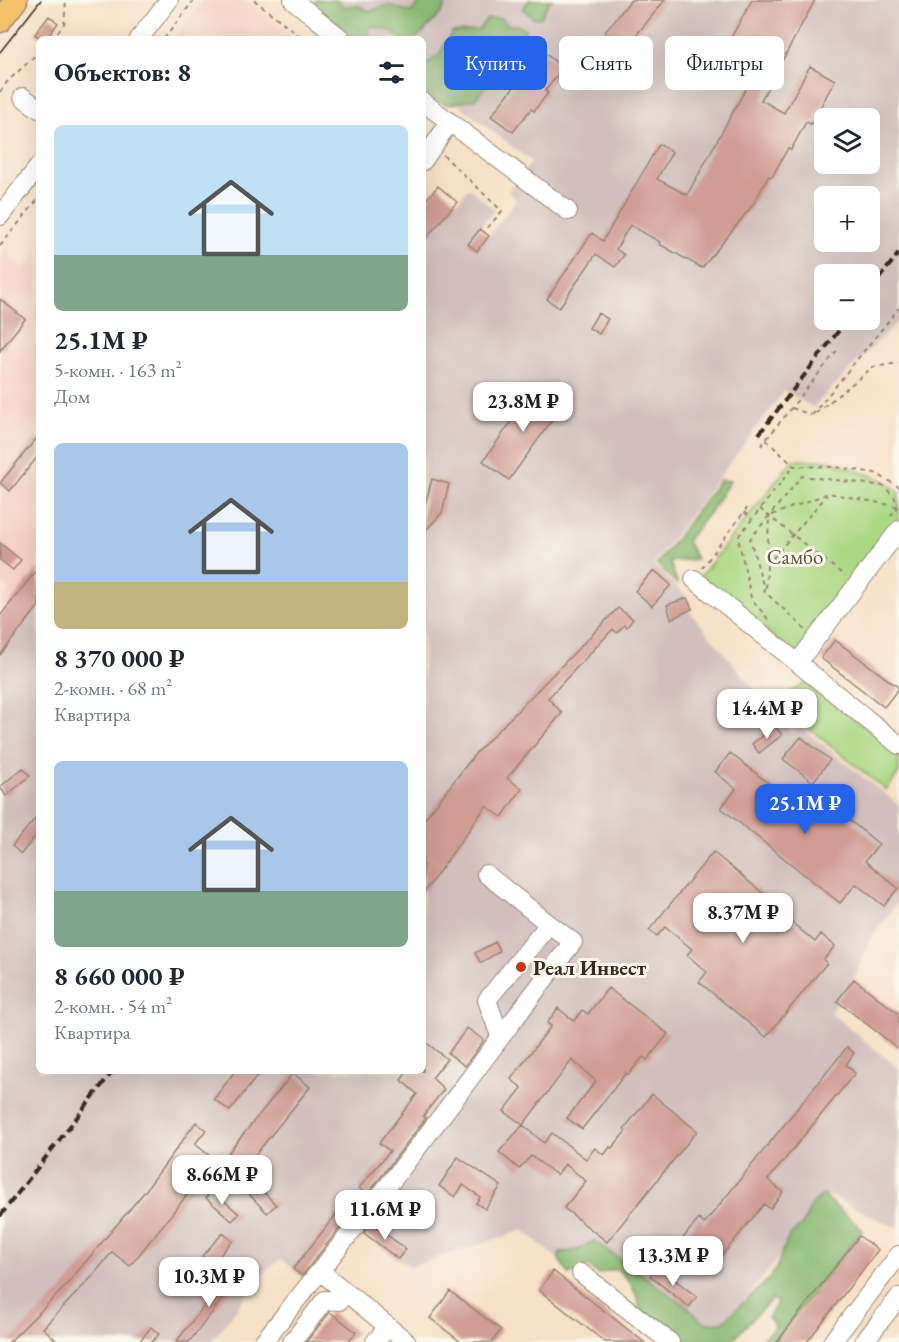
<!DOCTYPE html>
<html lang="ru">
<head>
<meta charset="utf-8">
<style>
  :root { --surface:#fff; --page:#f6f6f7; --text:#1f2937; --muted:#747a83; --accent:#2563eb }
  body { margin:0; font-family:"EB Garamond",serif; background:var(--page); color:var(--text); height:100vh; display:flex; flex-direction:column; font-size:22px; white-space:nowrap }
  * { box-sizing:border-box; margin:0 }
  p { font-size:20px; color:var(--muted) }
  .icon { flex:none; width:33px; height:33px; fill:none; stroke:currentColor; stroke-width:2; stroke-linecap:round; stroke-linejoin:round }
  .map { position:relative; flex:1; overflow:hidden }
  .panel { position:absolute; left:36px; top:36px; width:390px; height:1038px; display:flex; flex-direction:column; background:var(--surface); border-radius:9px; box-shadow:0 6px 24px #0002 }
  .panel>* { flex:none }
  .guide { position:absolute; left:444px; top:36px; width:364px; height:54px; display:flex; gap:12px }
  .controls { position:absolute; left:814px; top:108px; display:grid; gap:12px }
  .controls a { display:grid; place-items:center; width:66px; height:66px; border-radius:9px; background:var(--surface); box-shadow:0 6px 24px #0002; font-size:30px }
  .price { position:absolute; translate:-50% -51px; padding:0 14px; border-radius:12px; background:#fff; color:#222; font-size:20px; line-height:39px; filter:drop-shadow(0 2px 3px #0008) }
  .price::after { content:''; position:absolute; left:50%; top:36px; width:18px; height:14px; margin-left:-9px; background:inherit; clip-path:polygon(0 0,100% 0,50% 100%) }
  .price.on { background:var(--accent); color:#fff }
  ul { padding:0; list-style:none }
  li { display:grid; align-content:center; gap:12px; height:318px; padding:0 18px }
  li span { display:grid; place-items:center; height:186px; border-radius:9px; color:#555 }
  li>.icon { margin-inline-start:auto }
  span .icon { width:108px; height:108px; fill:#fffc; stroke-width:1 }
  li b { font-size:26px }
  h2 { display:flex; justify-content:space-between; align-items:center; height:72px; padding:0 18px; font-size:26px }
  .chip { padding:0 21px; border-radius:9px; background:var(--surface); box-shadow:0 6px 24px #0002; font-size:21px; line-height:54px }
  .chip.on { background:var(--accent); color:#fff }
  .map>svg:first-child { display:block }
</style>
</head>
<body>
<div class="map">
<svg width="899" height="1342" viewBox="0 0 899 1342">
  <rect width="100%" height="100%" fill="#fbf7ec"/>
  <filter id="ink" filterUnits="userSpaceOnUse"><feTurbulence type="fractalNoise" baseFrequency=".0167" numOctaves="2"/><feDisplacementMap in="SourceGraphic" scale="12" xChannelSelector="R" yChannelSelector="G"/><feConvolveMatrix kernelMatrix="1 2 1 2 8 2 1 2 1" color-interpolation-filters="sRGB"/></filter>
  <filter id="wash" filterUnits="userSpaceOnUse"><feTurbulence type="fractalNoise" baseFrequency=".008" numOctaves="4" result="noise"/><feDisplacementMap in="SourceGraphic" scale="24" xChannelSelector="R" yChannelSelector="G"/><feGaussianBlur stdDeviation="1.35" result="paint"/><feColorMatrix in="noise" values="0 0 0 0 0 0 0 0 0 0 0 0 0 0 0 0 0 1.4 0 .05"/><feComposite in="paint" operator="in"/></filter>
  <g filter="url(#wash)">
    <rect width="100%" height="100%" fill="#f6e0c6"/>
    <path fill="#f5d2c2" d="M204,0H245L294,39H173Z
      M39,249V606L0,655V603L10,590L0,580V260L6,252L24,268Z"/>
    <path fill="#d1bfbd" fill-rule="evenodd" d="M325,0H899V320L813,407L784,391L653,564L687,598L692,609L689,611L791,733L801,728L899,805V900L872,936L854,979L830,1012L899,1069V1227L892,1226L829,1195L751,1292L716,1339L595,1247L574,1272L523,1230L410,1267L347,1221L303,1277L281,1259L263,1273L211,1342H0V655L39,606V1071H423V203L438,186L457,202L469,188L494,210L468,244L477,251L516,200L508,191L532,162L423,77V39H375ZM825,118H870V164H825ZM825,196H870V242H825ZM825,274H870V320H825Z"/>
    <path fill="#acd884" stroke="#748151" stroke-width="1.5" d="M793,460H828L885,481L899,492V519L797,656L700,577Z
      M806,683L899,754V773L886,790L775,701Z"/>
    <path fill="#89b872" stroke="#627148" stroke-width="1.5" d="M315,0H336L344,7L356,5L370,11L388,5L411,12L423,0H447L443,11L417,38L401,39L390,30L370,26L368,39H352C341,24 334,18 316,12Z
      M529,0H552L549,2L541,17L533,18L523,9Z
      M501,18L510,26L516,25L525,29L522,41L475,99L448,105L426,96L423,88V66L439,55L452,32L478,30L487,19Z
      M720,480L730,481L710,512L687,540L696,559L670,562L678,585L657,564Z
      M823,1195L863,1230L774,1342H759L775,1327L773,1321L768,1318L777,1303L772,1299L732,1340C716,1342 696,1342 680,1340L677,1342L644,1329C639,1305 638,1284 616,1269L598,1274L588,1266L570,1275L559,1260L560,1253L578,1250L594,1241L686,1306L701,1320L706,1323L723,1322L771,1277L777,1266L789,1236L802,1225L813,1203Z"/>
    <g id="blocks">
      <path fill="#d09c94" d="M631,0H665L625,49L605,32Z
        M752,0H815L761,100L784,113L810,66L835,80L811,124L806,122L791,150L788,148L772,177L769,176L752,206L702,268L659,244L660,242L630,225L616,249L624,255L615,267L596,254L559,308L547,299L592,233L603,241L659,144L672,152L657,179L687,195L749,83L716,65Z
        M49,16L58,23L46,39H42L35,34Z
        M542,51L563,68L545,91L548,93L534,111L531,109L513,132L491,116Z
        M438,186L457,202L423,242V203Z
        M480,229L489,236L477,251L468,244Z
        M0,299L25,319L0,351Z
        M598,313L608,319L599,334L589,328Z
        M537,386L563,405L509,480L483,461Z
        M39,435V455L10,491L0,483Z
        M432,479L449,484L442,513L423,533V512Z
        M0,543L21,560L13,570L0,560Z
        M39,567V606L0,655V616Z
        M654,570L671,585L652,606L635,591Z
        M687,598L692,609L671,619L667,605Z
        M618,608L633,619L627,627L624,625L617,633L613,629L548,698L562,713L507,778L522,789L502,817L486,806L423,894V821L475,754Z
        M835,640L899,688L884,707L821,658Z
        M775,726L782,735L759,753L752,744Z
        M801,737L830,760L813,782L783,759Z
        M730,753L806,813L819,796L879,844L865,861L898,888L884,906L856,884L840,903L721,808L736,789L715,772Z
        M23,768L30,776L6,796L0,787Z
        M39,814V832L21,854L12,846Z
        M713,852L766,896L764,899L815,942L821,934L835,946L823,960L827,963L766,1037L699,982L707,972L687,955L692,949L665,927L657,936L649,930Z
        M495,942L500,951L481,963L475,953Z
        M854,979L899,1014V1049L837,1001Z
        M608,988L668,1034L647,1060L643,1057L628,1075L626,1073L582,1129L567,1118L596,1081L572,1060L523,1125L504,1111L522,1088L511,1079L551,1026L547,1023L558,1008L574,1021L582,1010L588,1014Z
        M467,1028L484,1040L465,1066L448,1053Z
        M423,1040L447,1059L432,1078L444,1089L423,1116L426,1118L367,1195L359,1188L390,1151L379,1143L417,1094L401,1080L408,1071H423Z
        M847,1047L854,1053L846,1065L855,1073L768,1180L783,1192L770,1209L764,1204L719,1259L715,1256L711,1260L683,1238L699,1219L704,1224Z
        M235,1071H261L230,1111L214,1099Z
        M293,1073L310,1087L243,1170L276,1205L267,1213L228,1172L238,1162L228,1153Z
        M652,1094L697,1131L607,1242L564,1208L586,1181L565,1164L557,1175L531,1156L519,1169L499,1152L523,1125L544,1143L552,1133L586,1159L595,1148L604,1155L610,1147L612,1148L626,1131L624,1129Z
        M196,1122L206,1130L195,1144L215,1160L130,1266L112,1252L91,1278L43,1328L58,1342H9L62,1290L146,1190Z
        M458,1157L501,1186L485,1209L476,1203L480,1197L463,1185L455,1197L439,1186Z
        M212,1190L239,1214L232,1221L206,1198Z
        M337,1213L346,1220L302,1276L293,1269Z
        M372,1224L406,1249L398,1259L364,1233L366,1228Z
        M223,1233L232,1241L212,1265L202,1256Z
        M859,1236L878,1250L807,1342H777Z
        M657,1266L697,1297L689,1307L650,1276Z
        M231,1271L240,1277L189,1342H176Z
        M553,1271L644,1342H605L539,1290Z
        M450,1291L501,1330L492,1342H461L430,1318Z
        M330,1312L356,1332L348,1342H306Z
        M151,1327L159,1334L152,1342H139Z"/>
    </g>
  </g>
  <g filter="url(#ink)">
    <use href="#blocks" fill-opacity="0" stroke="#988572" stroke-width="1.5"/>
    <g fill="none" stroke-linecap="round" stroke-linejoin="round">
      <defs>
        <path id="minor" d="M293,0L342,39
          M139,39L169,0
          M23,97L39,109
          M423,102L568,211
          M423,161L449,123
          M0,216L39,166
          M694,579L899,745
          M798,662L899,530
          M486,874L549,924
          M363,1217C436,1127 502,1033 573,942L549,924L487,1000L500,1036
          M320,1271L407,1342
          M581,1273L670,1342
          M263,1342L355,1227
          M292,1342L325,1300L339,1301L346,1292
          M375,1342L388,1327
          M832,1342L899,1255
          M864,1342L899,1297"/>
        <path id="major" d="M0,21L16,0"/>
      </defs>
      <use href="#minor" stroke="#988572" stroke-width="20"/>
      <use href="#major" stroke="#988572" stroke-width="25"/>
      <path stroke="#988572" stroke-width="2" stroke-dasharray="4.5 4.5" stroke-linecap="butt" d="M254,0L304,39
        M52,39L64,24L66,0
        M164,39L194,0
        M0,92L7,82L39,52
        M443,155L502,211L484,232
        M0,246L39,198
        M792,408L811,415
        M816,413L873,367L899,363
        M812,415L899,308
        M766,440L794,466L835,467L875,473L899,487
        M761,446L839,348
        M760,509L845,576
        M744,512L752,519
        M772,515L829,493L899,507
        M767,565L827,495
        M702,568L747,508
        M766,588L769,516
        M768,619L751,598L738,537L794,466
        M805,629L765,592L750,539L802,476L884,486L895,498L897,508L889,518"/>
      <use href="#minor" stroke="#fff" stroke-width="18"/>
      <use href="#major" stroke="#f4c16a" stroke-width="22"/>
      <path stroke="#3b2a1e" stroke-width="1.5" d="M0,52L41,0"/>
      <path stroke="#3b2a1e" stroke-width="4" stroke-dasharray="9 4.5" stroke-linecap="butt" d="M870,290L899,253
        M759,434L847,320
        M0,1216L113,1071"/>
    </g>
  </g>
  <circle fill="#c8321e" stroke="#fbf7ec" stroke-width="2" cx="521" cy="967" r="6"/>
  <g text-anchor="middle" dominant-baseline="central" stroke-width="6" stroke-linejoin="round" paint-order="stroke">
    <g font-size="21" fill="#575638" stroke="#fbf7ec">
      <text x="795" y="556">Самбо</text>
    </g>
    <g font-size="21" font-weight="bold" fill="#3b2a1e" stroke="#fbf7ec" text-anchor="start">
      <text x="533" y="967">Реал Инвест</text>
    </g>
  </g>
</svg>
<div class="controls">
<a><svg class="icon" aria-label="layers" viewBox="0 0 24 24"><path d="M12 4l9 5-9 5-9-5zM3 14l9 5 9-5"/></svg></a>
<a>+</a>
<a>−</a>
</div>
<b class="price" style="left:523px;top:433px">23.8M ₽</b>
<b class="price" style="left:767px;top:740px">14.4M ₽</b>
<b class="price on" style="left:805px;top:835px">25.1M ₽</b>
<b class="price" style="left:743px;top:944px">8.37M ₽</b>
<b class="price" style="left:222px;top:1206px">8.66M ₽</b>
<b class="price" style="left:385px;top:1241px">11.6M ₽</b>
<b class="price" style="left:673px;top:1287px">13.3M ₽</b>
<b class="price" style="left:209px;top:1308px">10.3M ₽</b>
<div class="guide">
<a class="chip on">Купить</a>
<a class="chip">Снять</a>
<a class="chip">Фильтры</a>
</div>
<section class="panel">
<h2>Объектов: 8<svg class="icon" aria-label="filters" viewBox="0 0 24 24"><path d="M4 7h16M4 17h16"/><circle cx="9" cy="7" r="2"/><circle cx="15" cy="17" r="2"/></svg></h2>
<ul>
<li><span style="background:linear-gradient(#bfe0f5 70%,#7fa58c 0)"><svg class="icon" aria-label="home" viewBox="0 0 24 24"><path d="M3 11l9-7 9 7M6 9v11h12V9"/></svg></span><div><b>25.1M ₽</b><p>5-комн. · 163 m²</p><p>Дом</p></div></li>
<li><span style="background:linear-gradient(#a9c7e8 75%,#c2b280 0)"><svg class="icon" aria-label="home" viewBox="0 0 24 24"><path d="M3 11l9-7 9 7M6 9v11h12V9"/></svg></span><div><b>8 370 000 ₽</b><p>2-комн. · 68 m²</p><p>Квартира</p></div></li>
<li><span style="background:linear-gradient(#a9c7e8 70%,#7fa58c 0)"><svg class="icon" aria-label="home" viewBox="0 0 24 24"><path d="M3 11l9-7 9 7M6 9v11h12V9"/></svg></span><div><b>8 660 000 ₽</b><p>2-комн. · 54 m²</p><p>Квартира</p></div></li>
</ul>
</section>
</div>
</body>
</html>
